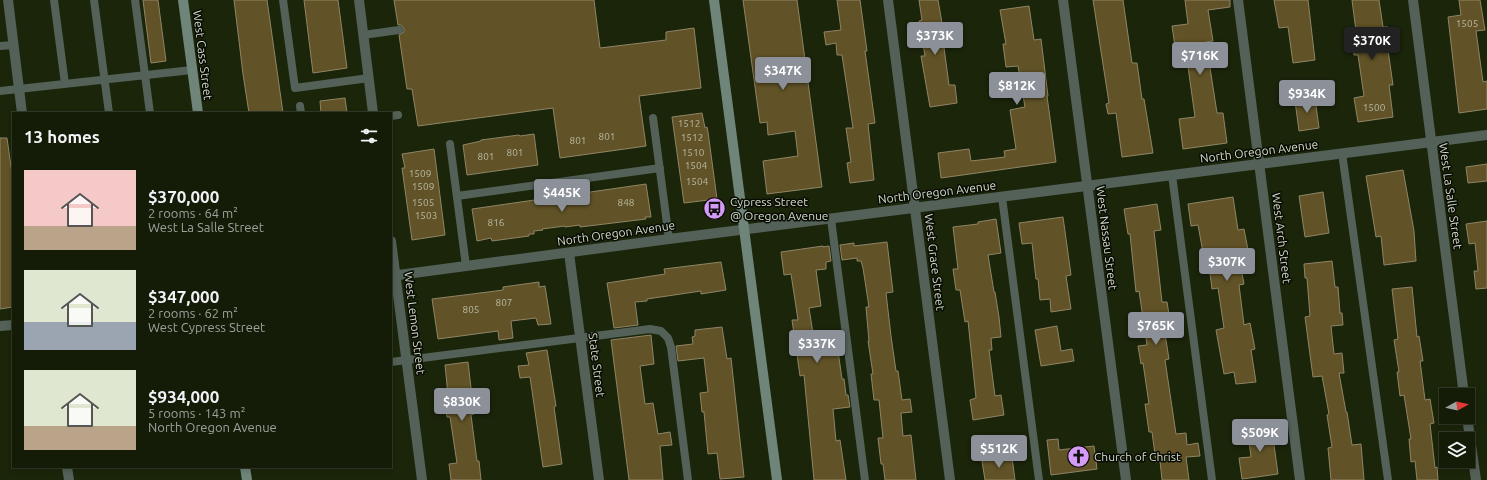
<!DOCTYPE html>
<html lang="en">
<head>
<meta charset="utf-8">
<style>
  :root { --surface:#141c08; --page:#212916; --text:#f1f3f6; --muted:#9da19c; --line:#333a29; --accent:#8c9099 }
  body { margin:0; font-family:Ubuntu,sans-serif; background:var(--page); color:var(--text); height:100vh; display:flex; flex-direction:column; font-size:15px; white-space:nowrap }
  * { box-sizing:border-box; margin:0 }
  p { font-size:13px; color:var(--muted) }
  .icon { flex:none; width:22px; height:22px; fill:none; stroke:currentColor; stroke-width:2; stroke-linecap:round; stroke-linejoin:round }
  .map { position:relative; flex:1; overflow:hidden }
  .drawer { position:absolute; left:12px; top:112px; width:380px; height:356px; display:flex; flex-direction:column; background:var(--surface); border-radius:0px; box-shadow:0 2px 6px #0003,0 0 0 1px var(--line) }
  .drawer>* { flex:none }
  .needle { width:26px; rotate:82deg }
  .buttons { position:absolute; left:1439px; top:388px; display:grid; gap:8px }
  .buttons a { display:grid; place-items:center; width:36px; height:36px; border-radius:0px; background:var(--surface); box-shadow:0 2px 6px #0003,0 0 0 1px var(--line); font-size:20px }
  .price { position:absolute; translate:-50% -34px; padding:0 9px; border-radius:4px; background:var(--accent); color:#fff; font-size:13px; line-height:26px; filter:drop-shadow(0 1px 2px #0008) }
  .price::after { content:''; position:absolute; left:50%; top:24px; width:12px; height:9px; margin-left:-6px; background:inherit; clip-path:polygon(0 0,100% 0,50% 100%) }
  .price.on { background:#222; color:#fff }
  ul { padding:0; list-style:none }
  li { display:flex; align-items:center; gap:12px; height:100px; padding:0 12px }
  li span { display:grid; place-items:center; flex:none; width:112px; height:80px; border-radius:0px; color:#555 }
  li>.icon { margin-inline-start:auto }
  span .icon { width:48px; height:48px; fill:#fffc; stroke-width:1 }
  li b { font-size:17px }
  h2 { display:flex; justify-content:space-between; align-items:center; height:48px; padding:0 12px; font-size:17px }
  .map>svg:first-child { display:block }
</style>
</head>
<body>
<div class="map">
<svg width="1487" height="480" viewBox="0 0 1487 480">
  <rect width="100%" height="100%" fill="#1b250a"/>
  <path fill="#615327" stroke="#8f8566" d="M143,0H158L166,61L151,63Z
    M234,0H267L283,113H249L243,74Z
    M304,0H338L347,68L313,73Z
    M394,0H594L600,48L666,40V32L694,28L701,88L639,96L646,146L632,148L560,158L553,108L418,126L412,89H407L399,35L404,32V29L401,25H398Z
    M743,0H797L822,187L767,194L763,161L798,156L795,131L768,135L767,122L760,123Z
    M837,0H860L867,51H865L875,123L868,124L874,180L850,183L847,163L851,162L846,128H853L847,88L842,55H837L836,43L826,45L824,32L841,30Z
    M919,0H938L945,40H943L949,85H955L957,103L930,107L921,56H925L919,21L922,20Z
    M1093,0H1123L1132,63H1137L1142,99H1144L1153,153L1122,157L1116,113L1108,114L1106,104L1109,103Z
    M1185,0H1230V7L1208,10L1213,41L1206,42L1217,113H1223L1227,143L1183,149L1179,119L1195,117L1185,45L1175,46L1172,26L1188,24Z
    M1274,0H1308L1315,60L1293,63L1288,27L1279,28Z
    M1352,0H1379L1383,27H1388L1392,50H1388L1393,85H1389L1393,117L1358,122L1354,98L1364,96L1358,55H1354L1350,32L1356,31Z
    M1459,0H1480L1485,30L1476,31L1483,82L1487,81V109L1459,113L1448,17L1461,15Z
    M1029,6L1034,40L1041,39L1048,96H1047L1056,162L941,178L938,153L969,149L971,161L1005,157L1004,151L1016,149L1010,110L1025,107L1018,66L1006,67L1003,44H1006L1000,10Z
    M345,98L347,113H321L320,101Z
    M1315,98L1319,128L1299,131L1295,101Z
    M702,113L705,128L707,127L708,132L717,199L684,203L672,117Z
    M534,134L538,165L467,175L463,145L481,141V140L519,135L520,136Z
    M0,138H7L13,181V307L0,309Z
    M434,149L445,235L412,240L402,168H405L402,154Z
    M1487,164V181L1468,183L1466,167Z
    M1403,170L1414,231L1416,261L1384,265L1381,236L1376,237L1366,176Z
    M646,184L651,217H645L646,219L580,227V225L565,227V226L542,229L543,230L534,231V234H529V236L492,241L491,238L477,241L472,209Z
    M1323,192L1329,233L1305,237L1299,196Z
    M1233,197L1238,230L1244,229L1248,250L1238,252L1244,284L1239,285L1244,325L1250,323L1255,349L1251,350L1256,382L1236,384L1234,372L1224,374L1216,330L1224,328L1218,288L1212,289L1208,258H1204L1198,225L1191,226L1188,204Z
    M1157,204L1161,230L1154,231L1162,302H1167L1171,327L1164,328L1169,359L1165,360L1176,434L1186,433L1187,445L1198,443L1200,456L1186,457L1189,480H1162L1160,461L1156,462L1152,432H1149L1145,404H1149L1143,363L1141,364L1138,346L1147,345L1139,291L1136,292L1130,234H1128L1124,209Z
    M1063,217L1071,275L1066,276L1071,309L1051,312L1050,299L1040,300L1038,279H1036L1032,243L1022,244L1019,223Z
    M996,219L1001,253L988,255L994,292H995L999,317L1001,337L991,338L992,350H989L995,396L1001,395L1004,415L973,420L970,400L976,398L968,321L965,322L960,290H956L953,269H958L953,227L978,224V222Z
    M1487,221V288L1476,289L1474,271H1478L1475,243L1469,244L1466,224Z
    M887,242L893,292L886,293L891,336L896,371H898L902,400L910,399L912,412L901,413L903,436L911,435L916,480H885L883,464H881L878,438H883L879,400H874L871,374H873L868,341H869L866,307H869L863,268L861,261H857V258L842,260L840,245L854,243V246Z
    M823,246V247L829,246L831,261L826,262V269L816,270L821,306L809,308L814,340L836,337L842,379H844L846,395H848L850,407L833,409L836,441L840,440L846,480H814L804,375L800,376L792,320H798L791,274L784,275L781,252Z
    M1332,261L1335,287H1338L1340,313H1342L1343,325L1331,326L1334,354L1342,353L1344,373H1339L1346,412H1347L1352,445L1361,444L1364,480H1331L1328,448L1332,447L1327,415L1329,414L1322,376L1313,377L1305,317L1310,316L1307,278H1305L1304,264Z
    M721,262L726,290L701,294V291L647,299V301L635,302L638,325L614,328L607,283L665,274L664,269Z
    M539,282V287L545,286L551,324L538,325L536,318L511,321L513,338L499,340L498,331L438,339L432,299L488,292L503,290V287Z
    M1412,287L1417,337L1419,336L1423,361H1420L1425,400L1430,399L1434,423L1430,424L1435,468L1437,467L1438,480H1417L1415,461L1411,462L1409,439H1411L1404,395L1400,396L1397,372H1399L1394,340L1398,339L1392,289Z
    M1057,326L1061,351L1072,349L1074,361L1041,366L1035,330Z
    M722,327L727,359L731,358L744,477L720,479L717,453L708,454L704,412H702L700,393L708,392L704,358L678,361L676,346L693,344L692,337L695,336V330Z
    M651,335L654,364L640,366L645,404L653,403L658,434L670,432L672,445L660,446L663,480H629L611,340Z
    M547,350L556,406L554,407L562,464L543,467L530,377L520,378L518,366L529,365L526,353Z
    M468,362L474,414L471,415L477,461H479L481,480H451L449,464L457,463L450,417H447L444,396L448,395L445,365Z
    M1271,423L1278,474L1242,479L1239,458L1251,457L1247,426Z
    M1058,439L1059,450L1094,446L1097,469L1051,475L1047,440Z
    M1012,457L1015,480H985L982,461Z"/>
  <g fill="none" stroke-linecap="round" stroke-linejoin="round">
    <path stroke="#536159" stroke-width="8" d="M54,0L65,84
      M94,0L109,113
      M135,0L150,113
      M283,0L295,88L369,78
      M363,35L399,30
      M0,46L14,45
      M0,91L192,70
      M300,106L301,113
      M391,116L398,115
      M653,118L669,239
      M450,144L466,266
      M1342,153L1388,480
      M1172,175L1212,480
      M457,196L660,168
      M1002,197L1039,480
      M831,219L865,480
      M391,362L650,329L661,331L668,338L671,347L688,480"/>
    <path stroke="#536159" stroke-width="10" d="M8,0L22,113
      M359,0L373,113
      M888,0L950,480
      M1063,0L1126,480
      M1238,0L1300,480
      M1413,0L1464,395
      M391,241L422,480
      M569,253L599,480
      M391,276L669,239L1487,135
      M0,326L13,325
      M1467,417L1476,480
      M67,467L69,480"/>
    <path stroke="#6f8579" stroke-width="10" d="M183,0L198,113
      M714,0L777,480
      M245,467L247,480"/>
  </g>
  <defs>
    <symbol id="bus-disc" viewBox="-11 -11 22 22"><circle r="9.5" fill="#d69bf9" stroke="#080c03"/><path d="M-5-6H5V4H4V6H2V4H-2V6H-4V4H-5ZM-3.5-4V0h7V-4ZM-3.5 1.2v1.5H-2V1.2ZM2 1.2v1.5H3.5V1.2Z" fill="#111"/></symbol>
    <symbol id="church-disc" viewBox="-11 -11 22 22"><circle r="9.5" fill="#d69bf9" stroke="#080c03"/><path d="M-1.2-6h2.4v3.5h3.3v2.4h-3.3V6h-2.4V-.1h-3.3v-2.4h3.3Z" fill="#111"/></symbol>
  </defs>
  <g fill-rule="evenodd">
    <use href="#bus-disc" x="702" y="196" width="25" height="25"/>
    <use href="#church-disc" x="1066" y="444" width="25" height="25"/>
  </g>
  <g text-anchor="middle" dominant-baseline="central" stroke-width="3" stroke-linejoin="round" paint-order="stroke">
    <g font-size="10" fill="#b7b9a2">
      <text x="1467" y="23">1505</text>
      <text x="1374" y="107">1500</text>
      <text x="689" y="123">1512</text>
      <text x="607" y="136">801</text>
      <text x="692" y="137">1512</text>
      <text x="578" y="140">801</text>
      <text x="515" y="152">801</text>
      <text x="693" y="152">1510</text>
      <text x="486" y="156">801</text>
      <text x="696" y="165">1504</text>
      <text x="420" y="173">1509</text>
      <text x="697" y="181">1504</text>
      <text x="423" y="186">1509</text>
      <text x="423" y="202">1505</text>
      <text x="626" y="202">848</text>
      <text x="426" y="215">1503</text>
      <text x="496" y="222">816</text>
      <text x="504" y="302">807</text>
      <text x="471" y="309">805</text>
    </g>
    <g font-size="12" fill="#d4dbcb" stroke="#080c03">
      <text transform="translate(203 55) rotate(83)">West Cass Street</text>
      <text transform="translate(1259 151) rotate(-7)">North Oregon Avenue</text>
      <text transform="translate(937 192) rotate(-7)">North Oregon Avenue</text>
      <text transform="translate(1451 196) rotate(82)">West La Salle Street</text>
      <text transform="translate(616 233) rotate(-8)">North Oregon Avenue</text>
      <text transform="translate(1107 238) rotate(83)">West Nassau Street</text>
      <text transform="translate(1282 238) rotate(83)">West Arch Street</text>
      <text transform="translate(935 262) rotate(83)">West Grace Street</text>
      <text transform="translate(415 323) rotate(83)">West Lemon Street</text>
      <text transform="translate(597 365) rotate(83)">State Street</text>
    </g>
    <g font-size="12" fill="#d4dbcb" stroke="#080c03" text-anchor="start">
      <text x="730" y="201">Cypress Street<tspan x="730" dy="14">@ Oregon Avenue</tspan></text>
      <text x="1094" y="456">Church of Christ</text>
    </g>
  </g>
</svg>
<div class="buttons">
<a><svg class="needle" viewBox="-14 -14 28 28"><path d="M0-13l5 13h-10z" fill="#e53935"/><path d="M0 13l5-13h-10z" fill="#9da19c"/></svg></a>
<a><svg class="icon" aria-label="layers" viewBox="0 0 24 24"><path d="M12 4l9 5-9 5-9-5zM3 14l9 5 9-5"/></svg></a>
</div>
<b class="price" style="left:935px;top:56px">$373K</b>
<b class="price on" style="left:1372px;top:61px">$370K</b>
<b class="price" style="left:1200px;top:76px">$716K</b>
<b class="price" style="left:783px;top:91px">$347K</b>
<b class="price" style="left:1017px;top:106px">$812K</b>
<b class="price" style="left:1307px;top:114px">$934K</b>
<b class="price" style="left:562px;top:213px">$445K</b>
<b class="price" style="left:1227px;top:282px">$307K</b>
<b class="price" style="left:1156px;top:346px">$765K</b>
<b class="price" style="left:817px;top:364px">$337K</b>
<b class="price" style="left:462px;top:422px">$830K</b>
<b class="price" style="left:1260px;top:453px">$509K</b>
<b class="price" style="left:999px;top:469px">$512K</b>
<section class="drawer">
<h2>13 homes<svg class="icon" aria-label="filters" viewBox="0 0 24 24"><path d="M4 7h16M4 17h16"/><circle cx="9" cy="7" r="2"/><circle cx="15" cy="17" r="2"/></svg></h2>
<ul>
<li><span style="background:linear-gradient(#f6c9c9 70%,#b9a48a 0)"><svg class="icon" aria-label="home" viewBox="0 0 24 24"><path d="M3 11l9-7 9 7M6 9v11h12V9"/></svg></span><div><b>$370,000</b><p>2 rooms · 64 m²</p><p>West La Salle Street</p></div></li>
<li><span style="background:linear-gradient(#dfe7d0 65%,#9aa5b1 0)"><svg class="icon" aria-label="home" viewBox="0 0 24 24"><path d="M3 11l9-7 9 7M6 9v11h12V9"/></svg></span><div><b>$347,000</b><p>2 rooms · 62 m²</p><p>West Cypress Street</p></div></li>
<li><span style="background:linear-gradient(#dfe7d0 70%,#b9a48a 0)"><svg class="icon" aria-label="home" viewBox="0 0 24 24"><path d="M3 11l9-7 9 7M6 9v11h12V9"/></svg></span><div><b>$934,000</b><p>5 rooms · 143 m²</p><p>North Oregon Avenue</p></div></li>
</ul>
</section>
</div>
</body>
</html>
